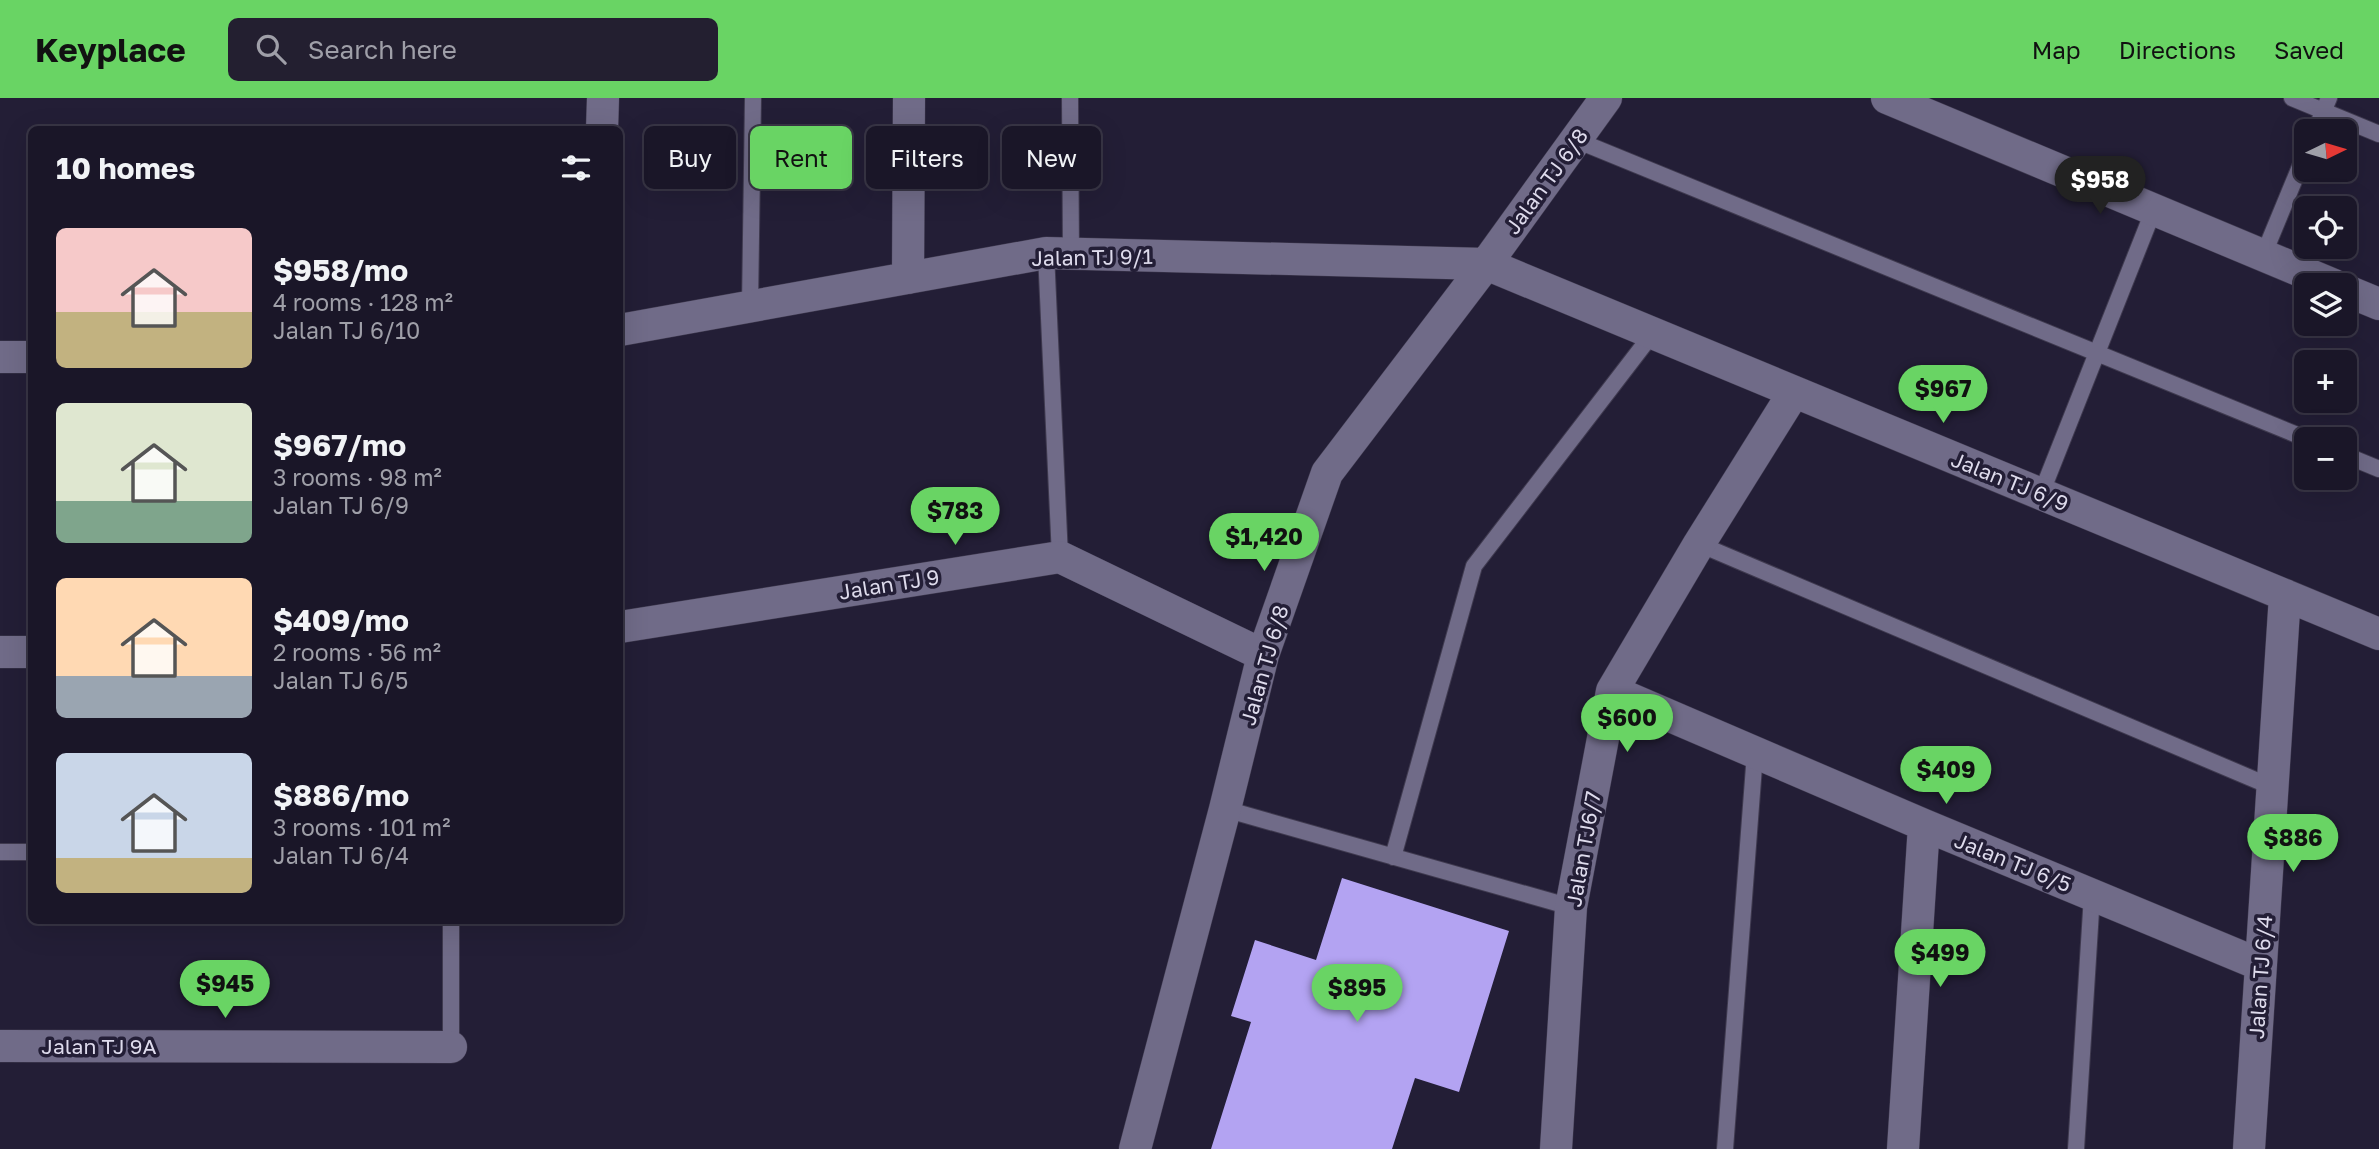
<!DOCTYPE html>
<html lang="en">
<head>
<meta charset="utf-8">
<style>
  :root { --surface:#1a1628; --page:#231f30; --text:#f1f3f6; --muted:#9f9fa8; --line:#383545; --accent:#69d464 }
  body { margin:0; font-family:"Golos Text",sans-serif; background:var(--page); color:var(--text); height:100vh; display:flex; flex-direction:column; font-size:26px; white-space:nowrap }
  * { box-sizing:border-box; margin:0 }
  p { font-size:23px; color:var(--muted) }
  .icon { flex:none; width:38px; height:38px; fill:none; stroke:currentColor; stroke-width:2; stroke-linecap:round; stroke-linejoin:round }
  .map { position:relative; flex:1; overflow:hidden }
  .sheet { position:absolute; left:28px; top:28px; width:595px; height:798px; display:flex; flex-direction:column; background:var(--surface); border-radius:10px; box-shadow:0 7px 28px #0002,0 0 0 2px var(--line) }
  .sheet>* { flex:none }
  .banner { position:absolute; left:644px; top:28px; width:665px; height:63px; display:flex; gap:14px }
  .needle { width:46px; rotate:85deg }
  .buttons { position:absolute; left:2294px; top:21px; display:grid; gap:14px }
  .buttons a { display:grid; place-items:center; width:63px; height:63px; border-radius:10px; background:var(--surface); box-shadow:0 7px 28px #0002,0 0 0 2px var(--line); font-size:35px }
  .price { position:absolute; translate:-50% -60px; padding:0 16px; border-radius:24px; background:var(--accent); color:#111; font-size:23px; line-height:46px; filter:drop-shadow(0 2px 4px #0008) }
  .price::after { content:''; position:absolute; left:50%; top:42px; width:21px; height:16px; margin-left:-10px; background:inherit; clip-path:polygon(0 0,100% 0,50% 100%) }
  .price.selected { background:#222; color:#fff }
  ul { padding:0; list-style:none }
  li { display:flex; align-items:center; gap:21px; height:175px; padding:0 28px }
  li span { display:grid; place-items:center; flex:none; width:196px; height:140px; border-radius:10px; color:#555 }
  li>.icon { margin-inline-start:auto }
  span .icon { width:84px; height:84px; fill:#fffc; stroke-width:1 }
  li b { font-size:30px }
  h2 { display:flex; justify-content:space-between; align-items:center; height:84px; padding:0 28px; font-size:30px }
  .tag { padding:0 24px; border-radius:10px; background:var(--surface); box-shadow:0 7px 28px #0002,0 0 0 2px var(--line); font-size:24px; line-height:63px }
  .tag.selected { background:var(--accent); color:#111 }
  header { display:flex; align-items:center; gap:42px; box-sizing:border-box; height:98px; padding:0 35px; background:var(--accent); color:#111 }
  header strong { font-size:33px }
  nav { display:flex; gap:38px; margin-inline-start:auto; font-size:24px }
  .search { width:490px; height:63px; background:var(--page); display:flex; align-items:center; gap:18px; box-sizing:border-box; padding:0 24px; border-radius:10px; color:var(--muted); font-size:26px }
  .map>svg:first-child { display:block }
</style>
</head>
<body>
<header>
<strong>Keyplace</strong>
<div class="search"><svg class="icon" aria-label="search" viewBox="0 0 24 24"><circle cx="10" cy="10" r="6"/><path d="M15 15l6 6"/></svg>Search here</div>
<nav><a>Map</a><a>Directions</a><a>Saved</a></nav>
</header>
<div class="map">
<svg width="2379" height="1051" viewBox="0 0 2379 1051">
  <rect width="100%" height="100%" fill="#231e36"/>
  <path fill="#b3a3f2" d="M1342,780L1509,833L1459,994L1415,980L1392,1051H1211L1251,924L1231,918L1255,842L1316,862Z"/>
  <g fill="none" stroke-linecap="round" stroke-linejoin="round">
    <defs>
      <path id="lane" d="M1070,0L1071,156
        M2292,0L2379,36
        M2315,33L2329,0
        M1576,42L2307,341
        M1046,155L1060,459
        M2263,158L2306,54
        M750,208L753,0
        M2345,357L2379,371
        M2041,396L2154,111
        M1699,446L2272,689
        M1225,711L1571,809
        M0,754H32
        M1393,759L1474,468L1653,235
        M451,822V949
        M1725,1051L1755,655
        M2076,1051L2092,797"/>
      <path id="street" d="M1887,0L2334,187
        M602,32L603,0
        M908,180L909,0
        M2345,192L2379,206
        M620,232L1046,155L1486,166L2379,536
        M0,259H32
        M620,529L1060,459L1263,557
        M0,554H32
        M1612,593L1924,727L2261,867
        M0,948L451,949
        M1135,1051L1225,711L1263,557L1327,375L1486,166L1606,0
        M1556,1051L1571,809L1612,593L1699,446L1794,294
        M1903,1051L1924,727
        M2249,1051L2285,497"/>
    </defs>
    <use href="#lane" stroke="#3f3a4f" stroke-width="18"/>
    <use href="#street" stroke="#3f3a4f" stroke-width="33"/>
    <use href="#lane" stroke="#706b88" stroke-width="16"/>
    <use href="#street" stroke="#706b88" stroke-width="32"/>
  </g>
  <g text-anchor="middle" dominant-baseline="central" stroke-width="7" stroke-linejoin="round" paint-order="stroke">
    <g font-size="21" fill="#dedbec" stroke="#231e36">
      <text transform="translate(1546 83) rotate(-54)">Jalan TJ 6/8</text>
      <text transform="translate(1092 159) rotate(-1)">Jalan TJ 9/1</text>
      <text transform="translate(2010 383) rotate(22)">Jalan TJ 6/9</text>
      <text transform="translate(889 486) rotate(-9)">Jalan TJ 9</text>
      <text transform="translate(1264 567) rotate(-74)">Jalan TJ 6/8</text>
      <text transform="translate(1583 751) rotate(-80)">Jalan TJ6/7</text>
      <text transform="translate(2013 764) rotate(22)">Jalan TJ 6/5</text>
      <text transform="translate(2260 879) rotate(-86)">Jalan TJ 6/4</text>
      <text x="99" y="948">Jalan TJ 9A</text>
    </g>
  </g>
</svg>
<div class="buttons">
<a><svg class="needle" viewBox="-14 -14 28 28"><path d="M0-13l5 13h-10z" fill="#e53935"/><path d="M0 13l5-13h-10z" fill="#9f9fa8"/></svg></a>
<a><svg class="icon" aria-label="locate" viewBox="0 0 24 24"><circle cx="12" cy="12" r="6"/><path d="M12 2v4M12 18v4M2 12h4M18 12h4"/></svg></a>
<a><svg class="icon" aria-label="layers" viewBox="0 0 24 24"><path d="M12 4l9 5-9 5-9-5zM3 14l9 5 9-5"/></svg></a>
<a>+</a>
<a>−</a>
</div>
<b class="price selected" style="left:2100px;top:118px">$958</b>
<b class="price" style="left:1943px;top:327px">$967</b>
<b class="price" style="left:955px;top:449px">$783</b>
<b class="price" style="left:1264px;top:475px">$1,420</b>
<b class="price" style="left:1627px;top:656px">$600</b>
<b class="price" style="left:1946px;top:708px">$409</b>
<b class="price" style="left:2293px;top:776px">$886</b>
<b class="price" style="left:1940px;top:891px">$499</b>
<b class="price" style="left:225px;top:922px">$945</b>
<b class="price" style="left:1357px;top:926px">$895</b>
<div class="banner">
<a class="tag">Buy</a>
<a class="tag selected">Rent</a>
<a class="tag">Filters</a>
<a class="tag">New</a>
</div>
<section class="sheet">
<h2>10 homes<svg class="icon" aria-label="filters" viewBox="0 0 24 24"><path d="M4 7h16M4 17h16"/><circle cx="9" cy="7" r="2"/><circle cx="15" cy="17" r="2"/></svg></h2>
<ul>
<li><span style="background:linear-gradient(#f6c9c9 60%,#c2b280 0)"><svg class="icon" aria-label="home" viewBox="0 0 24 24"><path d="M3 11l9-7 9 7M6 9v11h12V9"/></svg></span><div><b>$958/mo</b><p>4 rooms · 128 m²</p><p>Jalan TJ 6/10</p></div></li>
<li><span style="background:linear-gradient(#dfe7d0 70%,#7fa58c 0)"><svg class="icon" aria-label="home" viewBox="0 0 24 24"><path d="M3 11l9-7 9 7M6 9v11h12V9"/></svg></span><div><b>$967/mo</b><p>3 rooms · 98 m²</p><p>Jalan TJ 6/9</p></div></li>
<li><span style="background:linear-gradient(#ffd9b3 70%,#9aa5b1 0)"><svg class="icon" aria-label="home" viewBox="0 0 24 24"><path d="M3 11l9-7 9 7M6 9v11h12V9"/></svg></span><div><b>$409/mo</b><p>2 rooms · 56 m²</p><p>Jalan TJ 6/5</p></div></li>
<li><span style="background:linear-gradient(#c9d6e8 75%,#c2b280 0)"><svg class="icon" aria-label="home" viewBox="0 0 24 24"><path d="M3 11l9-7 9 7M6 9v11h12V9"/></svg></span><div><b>$886/mo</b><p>3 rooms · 101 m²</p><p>Jalan TJ 6/4</p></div></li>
</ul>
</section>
</div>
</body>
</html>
